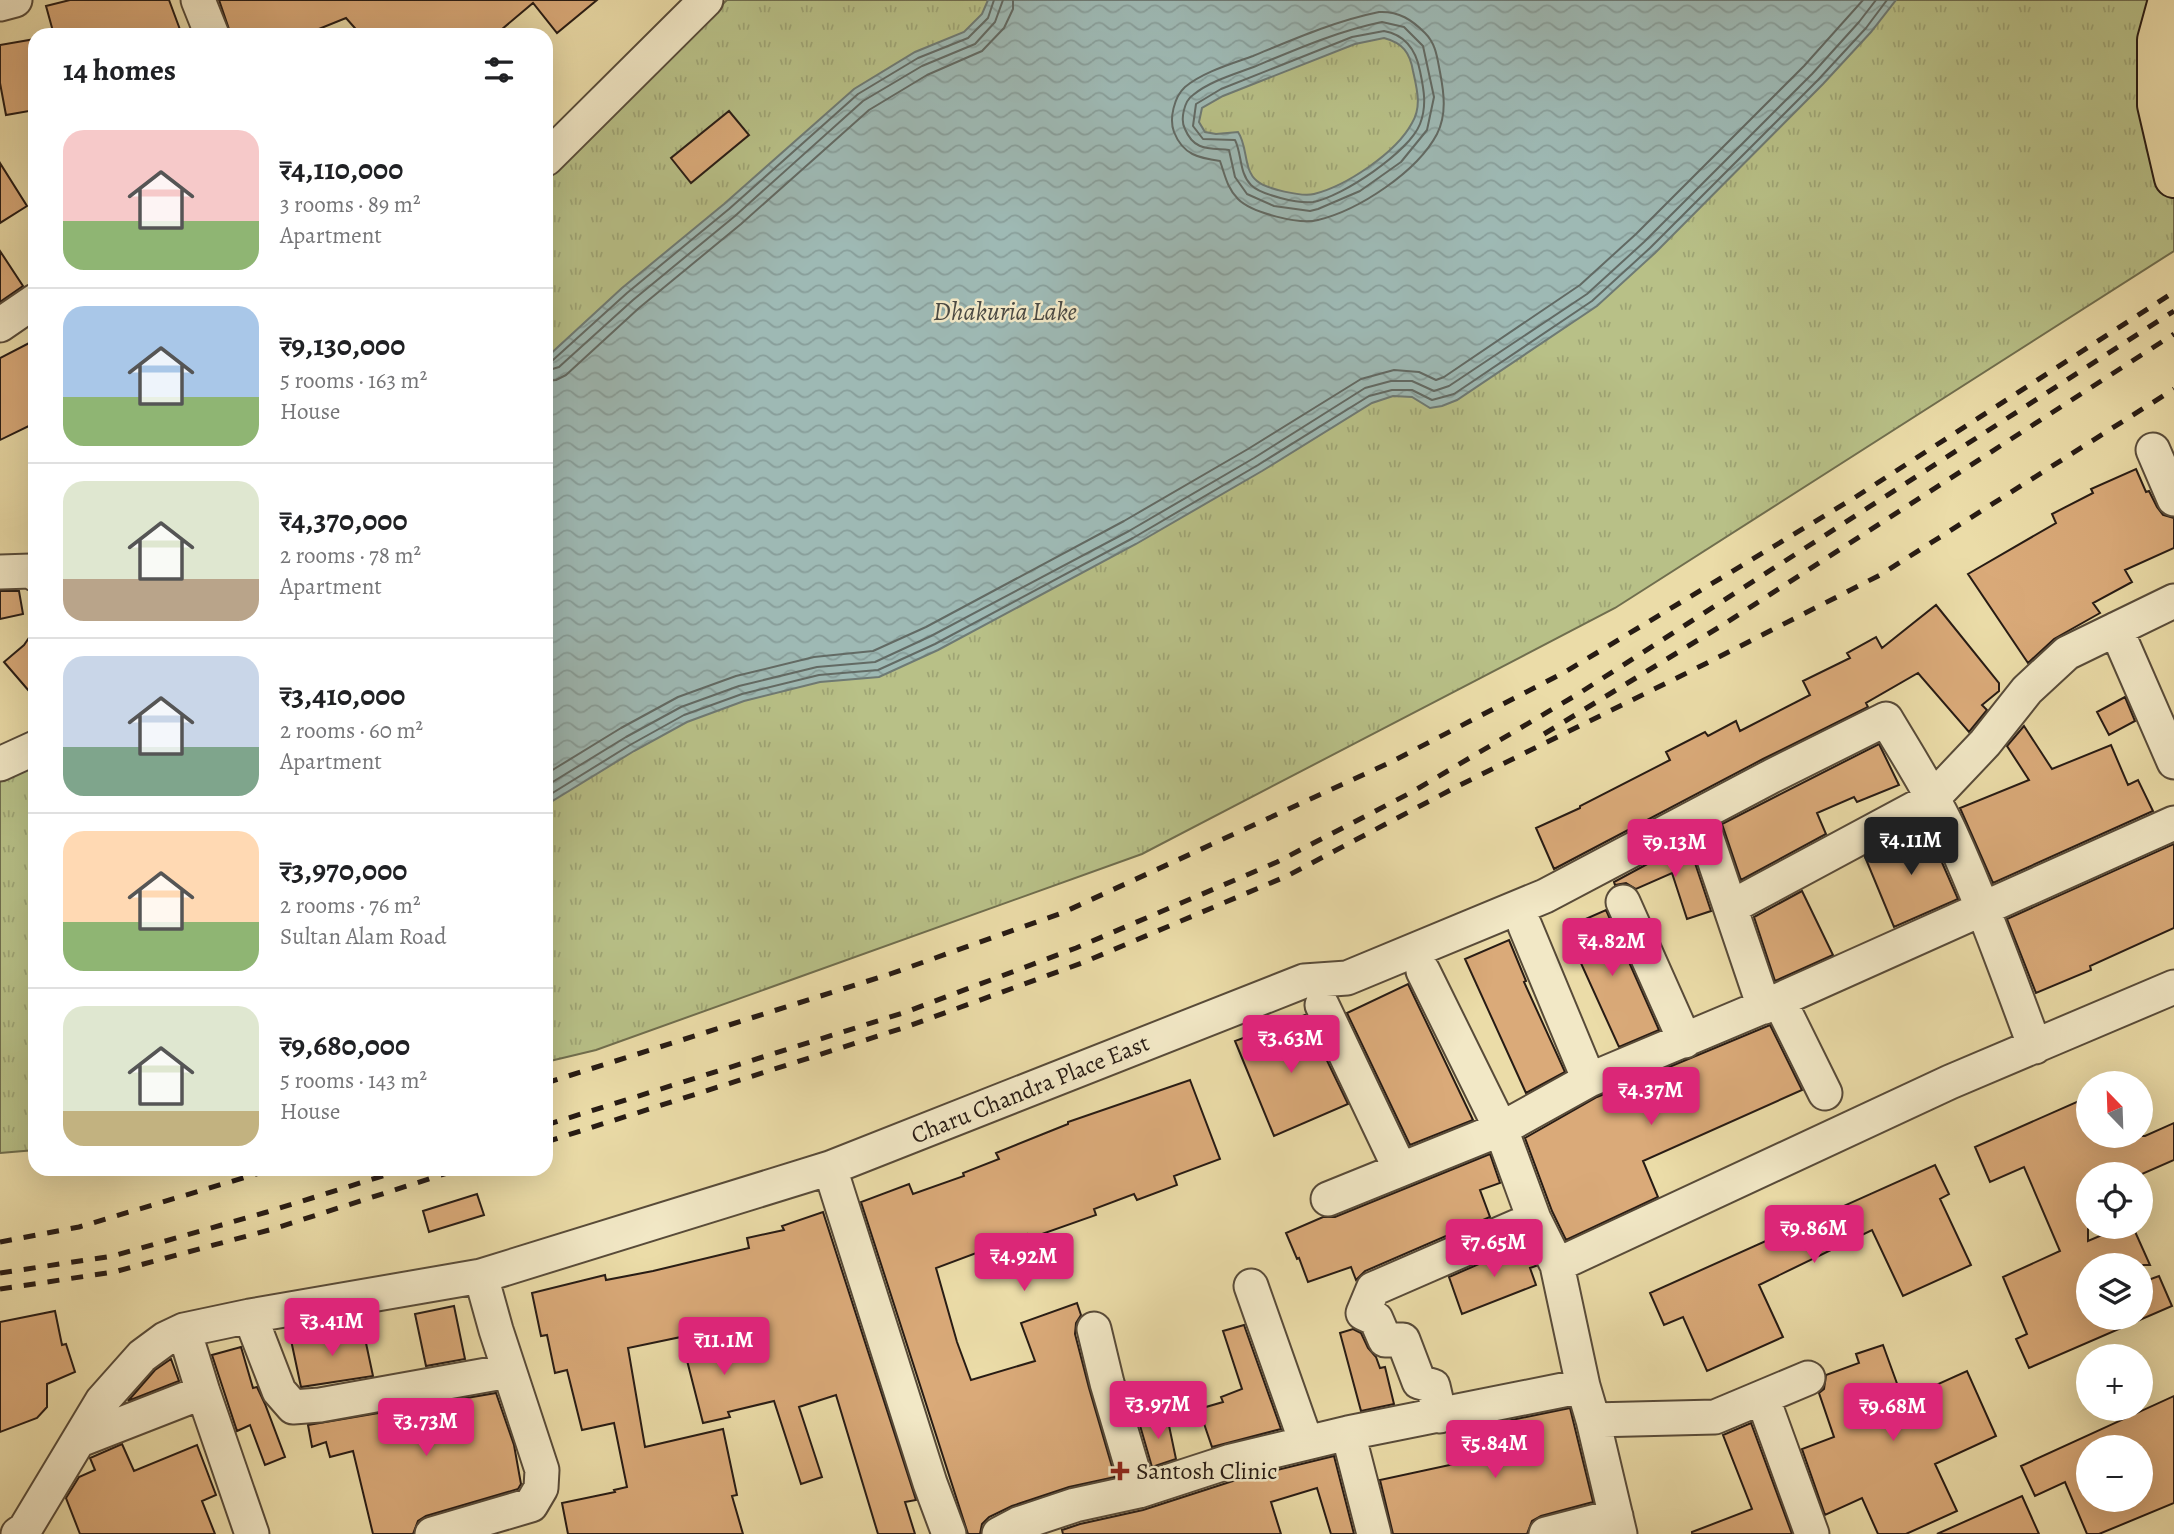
<!DOCTYPE html>
<html lang="en">
<head>
<meta charset="utf-8">
<style>
  :root { --surface:#fff; --page:#f6f6f6; --text:#202124; --muted:#757577; --line:#e0e0e0; --accent:#db2777 }
  body { margin:0; font-family:Alegreya,serif; background:var(--page); color:var(--text); height:100vh; display:flex; flex-direction:column; font-size:26px; white-space:nowrap }
  * { box-sizing:border-box; margin:0 }
  p { font-size:23px; color:var(--muted) }
  .icon { flex:none; width:38px; height:38px; fill:none; stroke:currentColor; stroke-width:2; stroke-linecap:round; stroke-linejoin:round }
  .map { position:relative; flex:1; overflow:hidden }
  .details { position:absolute; left:28px; top:28px; width:525px; height:1148px; display:flex; flex-direction:column; background:var(--surface); border-radius:21px; box-shadow:0 7px 28px #0002 }
  .details>* { flex:none }
  .needle { width:46px; rotate:337deg }
  .fabs { position:absolute; left:2076px; top:1071px; display:grid; gap:14px }
  .fabs a { display:grid; place-items:center; width:77px; height:77px; border-radius:50%; background:var(--surface); box-shadow:0 7px 28px #0002; font-size:35px }
  .price { position:absolute; translate:-50% -60px; padding:0 16px; border-radius:7px; background:var(--accent); color:#fff; font-size:23px; line-height:46px; filter:drop-shadow(0 2px 4px #0008) }
  .price::after { content:''; position:absolute; left:50%; top:42px; width:21px; height:16px; margin-left:-10px; background:inherit; clip-path:polygon(0 0,100% 0,50% 100%) }
  .price.current { background:#222; color:#fff }
  ul { padding:0; list-style:none }
  li { display:flex; align-items:center; gap:21px; height:175px; padding:0 35px }
  li+li { border-top:2px solid var(--line) }
  li span { display:grid; place-items:center; flex:none; width:196px; height:140px; border-radius:21px; color:#555 }
  li>.icon { margin-inline-start:auto }
  span .icon { width:84px; height:84px; fill:#fffc; stroke-width:1 }
  li b { font-size:30px }
  h2 { display:flex; justify-content:space-between; align-items:center; height:84px; padding:0 35px; font-size:30px }
  .map>svg:first-child { display:block }
</style>
</head>
<body>
<div class="map">
<svg width="2174" height="1534" viewBox="0 0 2174 1534">
  <defs>
    <pattern id="grass-tufts" width="24" height="20" patternUnits="userSpaceOnUse" patternTransform="scale(1.75)"><rect width="24" height="20" fill="#b8c087"/><path d="M3 7l-1-3M5 7V3M7 7l1-3M15 17l-1-3M17 17v-4M19 17l1-3" fill="none" stroke="#9ea474"/></pattern>
    <pattern id="water-waves" width="16" height="10" patternUnits="userSpaceOnUse" patternTransform="scale(1.75)"><rect width="16" height="10" fill="#9eb9b4"/><path d="M0 5q4-4 8 0t8 0" fill="none" stroke="#889e9a"/></pattern>
  </defs>
  <rect width="100%" height="100%" fill="#ebdca8"/>
  <filter id="stains"><feTurbulence type="fractalNoise" baseFrequency=".00286" numOctaves="4"/><feColorMatrix values="0 0 0 0 .2 0 0 0 0 .09 0 0 0 0 .02 0 0 0 .5 -.17"/></filter>
  <radialGradient id="worn" r=".72"><stop offset=".6" stop-color="#630" stop-opacity="0"/><stop offset="1" stop-color="#630" stop-opacity=".3"/></radialGradient>
  <path fill="url(#grass-tufts)" stroke="#706e4e" stroke-width="2" d="M727,0H2174V251L1615,608L1142,854L596,1050L546,1062V168Z
    M35,765V1150L0,1153V781Z"/>
  <path fill="url(#water-waves)" stroke="#6e7a74" stroke-width="2" fill-rule="evenodd" d="M988,0H1896L1871,32L1823,84L1655,253L1597,306L1457,400L1442,406L1430,408L1412,397L1393,396L1372,403L1262,471L1136,544L938,650L879,677L820,682L744,701L687,722L634,751L546,805V358L622,288L724,204L854,89L915,52L964,32L982,14ZM1384,38C1403,43 1410,53 1413,71C1417,89 1422,107 1412,123C1396,153 1346,186 1314,194C1302,197 1266,189 1257,181C1243,170 1248,146 1238,132L1216,134L1205,132L1199,122L1202,108L1223,96L1355,44Z"/>
  <g fill="none" stroke-linecap="round" stroke-linejoin="round">
    <path stroke="#626a64" stroke-width="2" d="M1379,12C1399,11 1412,20 1425,33C1436,44 1437,57 1440,72C1444,93 1447,114 1437,134C1417,172 1359,210 1318,220C1300,225 1252,213 1238,199C1227,188 1225,175 1220,161C1199,158 1183,155 1174,132C1169,119 1174,97 1185,87C1203,72 1231,64 1253,56C1294,39 1335,21 1379,12Z
      M1382,22L1404,27L1423,46L1434,97L1427,130L1401,162L1360,191L1318,209L1310,211L1274,206L1247,194L1235,177L1229,150C1209,148 1194,151 1185,129C1180,120 1184,101 1193,95C1210,81 1235,74 1256,66C1297,49 1338,31 1382,22Z
      M1384,31C1406,35 1416,50 1420,71C1424,90 1427,106 1420,124C1409,152 1342,197 1313,202C1299,204 1261,195 1251,185C1239,173 1242,154 1235,140L1203,139L1193,126L1196,104L1221,89L1352,37Z
      M546,362L553,360L627,293L729,209L858,94L918,58L968,38L988,18L994,0
      M546,371L559,367L633,300L735,216L863,101L922,66L975,44L995,22L1003,0
      M546,381L556,380L566,375L639,308L741,224L869,110L927,75L982,51L1004,28L1013,9V0
      M546,774L621,728L678,697L736,676L814,657L873,651L926,627L1124,521L1248,449L1361,379L1394,370L1419,372L1436,380L1444,377L1580,285L1636,234L1804,66L1863,0
      M546,786L626,737L681,707L739,686L817,667L875,662L931,636L1129,531L1254,458L1365,388L1391,381H1412L1434,391L1449,386L1587,294L1644,242L1812,74L1859,22L1876,0
      M546,797L630,745L684,715L742,694L819,675L878,670L935,644L1133,538L1258,465L1369,396L1392,390H1412L1432,400L1454,394L1592,301L1650,248L1818,80L1866,28L1887,0"/>
  </g>
  <path fill="#daaa79" stroke="#271b14" stroke-width="2" fill-rule="evenodd" d="M70,0H169L182,35H54L46,6Z
    M219,0H597L557,33L533,3L495,35H361L346,18L304,35H231Z
    M35,39V110L6,115L0,83V45Z
    M729,111L749,135L691,183L671,158Z
    M0,163L27,206L0,223Z
    M0,251L23,286L0,302Z
    M35,340V423L0,440V358Z
    M2136,469L2146,492L2149,491L2157,507L2163,515L2174,518V548L2125,570L2132,582L2093,603L2100,613L2054,639L2028,663L1968,574L2056,523L2052,514L2093,493L2091,489Z
    M0,591H19L23,614L0,619Z
    M1936,605L1999,683V691L1982,705L1987,710L1969,732L1918,673L1866,703L1868,707L1763,759L1554,869L1536,828L1580,808V806L1670,760L1666,752L1705,732L1708,736L1736,721L1740,731L1810,695L1803,681L1850,658L1847,653L1876,637L1882,648Z
    M35,629V698L4,662L24,645Z
    M2125,697L2135,721L2109,735L2097,712Z
    M2024,726L2052,769L2111,745L2128,785L2138,780L2153,811L1993,883L1960,808L2029,780L2007,746Z
    M1879,744L1899,785L1857,802L1854,797L1817,813L1826,834L1741,880L1722,824Z
    M1926,826L1958,899L1894,927L1865,857Z
    M1688,842L1711,911L1687,919L1672,873L1636,889L1626,883L1615,885L1614,882Z
    M2174,844V928L2090,966L2091,970L2036,993L2007,919Z
    M1802,891L1833,955L1775,981L1754,917Z
    M1606,910L1659,1030L1619,1047L1565,928Z
    M1509,940L1526,981L1524,982L1565,1072L1526,1093L1465,959Z
    M1408,984L1473,1120L1410,1145L1347,1013Z
    M1305,1015L1348,1104L1274,1136L1235,1041Z
    M1770,1025L1802,1090L1643,1161L1658,1197L1566,1240L1552,1211L1525,1138L1597,1097Z
    M1190,1080L1220,1159L1174,1176L1177,1185L1137,1200L1134,1194L1094,1209L1096,1215L1028,1239L1027,1234L936,1268L957,1342L971,1380L1035,1361L1021,1323L1077,1303L1081,1315L1076,1323L1075,1334L1089,1388L1115,1477L1069,1487L1012,1506L989,1517L982,1524L980,1534H968L861,1202L909,1184L913,1194L964,1176L963,1173L999,1159L996,1153L1068,1124V1122Z
    M2088,1097V1136H2145L2174,1123V1160L2142,1174H2088V1241L2121,1227H2133L2150,1265H2088V1318H2140V1283L2159,1276L2172,1306L2029,1368L2016,1339L2027,1334L2003,1277L2060,1251L2024,1167L1990,1182L1975,1147Z
    M1490,1154L1500,1183L1480,1190L1490,1217L1365,1271L1356,1280L1351,1267L1308,1282L1299,1258L1297,1259L1286,1233L1323,1217H1335Z
    M1935,1165L1949,1194L1940,1199L1971,1265L1903,1296L1872,1230L1759,1285L1783,1337L1707,1371L1683,1317L1664,1325L1650,1293Z
    M477,1194L484,1215L429,1232L423,1211Z
    M823,1212L916,1500L905,1502L915,1534H878L836,1395L799,1407L822,1477L801,1484L774,1401L728,1412L730,1417L703,1423L681,1337L628,1348L645,1447L723,1429L737,1495L732,1496L743,1534H568L562,1503L615,1492L614,1490L627,1487L614,1423L582,1430L567,1370L555,1373L547,1335L541,1336L532,1293L605,1275L606,1280L653,1271L749,1248L747,1238L784,1230L782,1226Z
    M1525,1244L1536,1266L1530,1268L1536,1285L1462,1314L1449,1277Z
    M454,1306L465,1359L426,1366L415,1314Z
    M55,1311L62,1345L66,1344L75,1372L47,1384V1407L37,1418L0,1432V1322Z
    M1244,1325L1281,1429L1212,1447L1199,1409L1223,1402L1221,1397L1242,1389L1223,1331Z
    M363,1329L373,1376L301,1387L291,1340Z
    M1353,1329L1361,1333L1368,1348L1376,1357L1380,1368L1385,1367L1394,1404L1361,1411L1340,1333Z
    M1883,1345L1903,1400L1967,1371L1996,1436L1935,1464L1957,1511L1906,1534H1878L1862,1498L1825,1515L1802,1449L1834,1437L1819,1393L1824,1389L1826,1375L1859,1363L1856,1354Z
    M241,1347L253,1388L257,1387L265,1404L285,1457L265,1465L250,1425L237,1431L212,1355Z
    M171,1359L179,1381L128,1401L155,1370Z
    M496,1393L514,1445L521,1484L518,1489L426,1516L418,1521L413,1534H373L353,1451L330,1457L326,1442L312,1447L308,1425Z
    M2174,1396V1503L2099,1534H2087L2065,1482L2035,1496L2021,1466ZM2088,1447H2140V1500H2088Z
    M1570,1408L1593,1502L1541,1516L1532,1521L1527,1534H1393L1380,1480L1459,1463L1453,1432Z
    M1167,1416L1176,1459L1152,1467L1139,1422Z
    M1751,1423L1792,1534H1692V1532L1752,1509L1723,1435Z
    M122,1444L134,1471L197,1445L216,1495L202,1501L215,1534H80L66,1498L79,1477L95,1470L90,1458Z
    M1334,1456L1354,1534H1331L1317,1488L1271,1502L1281,1534H1063L1062,1530L1080,1524L1143,1510L1236,1480Z
    M2022,1496L2039,1534H1937Z"/>
  <g fill="none" stroke-linecap="round" stroke-linejoin="round">
    <defs>
      <path id="minor" d="M198,0L212,35
        M0,4L15,0
        M546,159L706,0
        M0,325L35,301
        M2153,450L2174,499
        M0,572L31,571L35,574
        M2116,629L2174,762
        M0,764L35,748
        M1699,815L1764,1007
        M1623,902L1685,1041
        M1731,907L1932,799L1985,743L2027,690L2067,653L2174,601
        M1525,926L1589,1080
        M1423,971L1501,1129L1534,1219L1557,1265
        M1779,1000L2174,823
        M1322,1005L1400,1169
        M830,1168L930,1483L949,1534
        M1328,1199L1501,1129L1589,1080L1779,1000L1825,1093
        M1251,1286L1306,1442
        M250,1316L279,1391L293,1407L320,1405L509,1371
        M1094,1329L1107,1383L1139,1491
        M184,1330L203,1392L252,1534
        M1763,1399L1812,1534
        M1440,1416L1433,1386L1419,1382L1403,1340H1385L1376,1319L1363,1313L1373,1289L1534,1219
        M1593,1420L1715,1417L1808,1378
        M1348,1433L1374,1534
        M80,1440L203,1392
        M18,1534L25,1529L102,1401L142,1356L165,1339L184,1330L250,1316L481,1276L830,1168L1304,981L1347,978L1545,896L1772,776L1886,719C1908,756 1932,793 1950,832C1982,902 2008,975 2035,1047
        M432,1534L531,1505L541,1488L542,1470L496,1330L481,1276
        M999,1534L1018,1524L1075,1505L1139,1491L1231,1461L1348,1433L1583,1386
        M1546,1534L1616,1516
        M1620,1534L1593,1420L1583,1386L1557,1265L1950,1082L2174,987"/>
      <path id="major" d="M2168,0L2157,40V105L2174,178"/>
    </defs>
    <use href="#minor" stroke="#584b39" stroke-width="37"/>
    <use href="#major" stroke="#271b14" stroke-width="42"/>
    <use href="#minor" stroke="#f2e8c6" stroke-width="33"/>
    <use href="#major" stroke="#ebdca8" stroke-width="38"/>
    <path stroke="#271b14" stroke-width="5" stroke-dasharray="12 12" stroke-linecap="butt" d="M1544,734L1721,626L2174,334
      M546,1083L890,974L1062,913L1389,763L1565,672L1854,498L2174,292
      M546,1125L903,1013L1076,948L1277,862L1412,792L1578,694L2174,311
      M546,1142L906,1027L1082,963L1287,876L1460,785L1707,663L1880,575L2174,389
      M0,1242L79,1227L273,1169
      M0,1273L113,1256L267,1212L405,1169
      M0,1289L114,1272L273,1229L460,1169"/>
  </g>
  <path fill="#8f2418" stroke="#f2e8c6" stroke-width="2.5" d="M1116.5 1460.5h7v7h7v7h-7v7h-7v-7h-7v-7h7z"/>
  <g text-anchor="middle" dominant-baseline="central" stroke-width="5" stroke-linejoin="round" paint-order="stroke">
    <g font-size="24" fill="#271b14" stroke="#f2e8c6">
      <text transform="translate(1030 1089) rotate(-22)">Charu Chandra Place East</text>
    </g>
    <g font-size="24" fill="#271b14" stroke="#f2e8c6" text-anchor="start">
      <text x="1136" y="1471">Santosh Clinic</text>
    </g>
    <g font-size="26" font-style="italic" fill="#4b4a44" stroke="#f2e8c6">
      <text x="1005" y="311">Dhakuria Lake</text>
    </g>
  </g>
  <rect width="100%" height="100%" filter="url(#stains)"/>
  <rect width="100%" height="100%" fill="url(#worn)"/>
</svg>
<div class="fabs">
<a><svg class="needle" viewBox="-14 -14 28 28"><path d="M0-13l5 13h-10z" fill="#e53935"/><path d="M0 13l5-13h-10z" fill="#757577"/></svg></a>
<a><svg class="icon" aria-label="locate" viewBox="0 0 24 24"><circle cx="12" cy="12" r="6"/><path d="M12 2v4M12 18v4M2 12h4M18 12h4"/></svg></a>
<a><svg class="icon" aria-label="layers" viewBox="0 0 24 24"><path d="M12 4l9 5-9 5-9-5zM3 14l9 5 9-5"/></svg></a>
<a>+</a>
<a>−</a>
</div>
<b class="price current" style="left:1911px;top:877px">₹4.11M</b>
<b class="price" style="left:1675px;top:879px">₹9.13M</b>
<b class="price" style="left:1612px;top:978px">₹4.82M</b>
<b class="price" style="left:1291px;top:1075px">₹3.63M</b>
<b class="price" style="left:1651px;top:1127px">₹4.37M</b>
<b class="price" style="left:1814px;top:1265px">₹9.86M</b>
<b class="price" style="left:1494px;top:1279px">₹7.65M</b>
<b class="price" style="left:1024px;top:1293px">₹4.92M</b>
<b class="price" style="left:332px;top:1358px">₹3.41M</b>
<b class="price" style="left:724px;top:1377px">₹11.1M</b>
<b class="price" style="left:1158px;top:1441px">₹3.97M</b>
<b class="price" style="left:1893px;top:1443px">₹9.68M</b>
<b class="price" style="left:426px;top:1458px">₹3.73M</b>
<b class="price" style="left:1495px;top:1480px">₹5.84M</b>
<section class="details">
<h2>14 homes<svg class="icon" aria-label="filters" viewBox="0 0 24 24"><path d="M4 7h16M4 17h16"/><circle cx="9" cy="7" r="2"/><circle cx="15" cy="17" r="2"/></svg></h2>
<ul>
<li><span style="background:linear-gradient(#f6c9c9 65%,#8fb573 0)"><svg class="icon" aria-label="home" viewBox="0 0 24 24"><path d="M3 11l9-7 9 7M6 9v11h12V9"/></svg></span><div><b>₹4,110,000</b><p>3 rooms · 89 m²</p><p>Apartment</p></div></li>
<li><span style="background:linear-gradient(#a9c7e8 65%,#8fb573 0)"><svg class="icon" aria-label="home" viewBox="0 0 24 24"><path d="M3 11l9-7 9 7M6 9v11h12V9"/></svg></span><div><b>₹9,130,000</b><p>5 rooms · 163 m²</p><p>House</p></div></li>
<li><span style="background:linear-gradient(#dfe7d0 70%,#b9a48a 0)"><svg class="icon" aria-label="home" viewBox="0 0 24 24"><path d="M3 11l9-7 9 7M6 9v11h12V9"/></svg></span><div><b>₹4,370,000</b><p>2 rooms · 78 m²</p><p>Apartment</p></div></li>
<li><span style="background:linear-gradient(#c9d6e8 65%,#7fa58c 0)"><svg class="icon" aria-label="home" viewBox="0 0 24 24"><path d="M3 11l9-7 9 7M6 9v11h12V9"/></svg></span><div><b>₹3,410,000</b><p>2 rooms · 60 m²</p><p>Apartment</p></div></li>
<li><span style="background:linear-gradient(#ffd9b3 65%,#8fb573 0)"><svg class="icon" aria-label="home" viewBox="0 0 24 24"><path d="M3 11l9-7 9 7M6 9v11h12V9"/></svg></span><div><b>₹3,970,000</b><p>2 rooms · 76 m²</p><p>Sultan Alam Road</p></div></li>
<li><span style="background:linear-gradient(#dfe7d0 75%,#c2b280 0)"><svg class="icon" aria-label="home" viewBox="0 0 24 24"><path d="M3 11l9-7 9 7M6 9v11h12V9"/></svg></span><div><b>₹9,680,000</b><p>5 rooms · 143 m²</p><p>House</p></div></li>
</ul>
</section>
</div>
</body>
</html>
